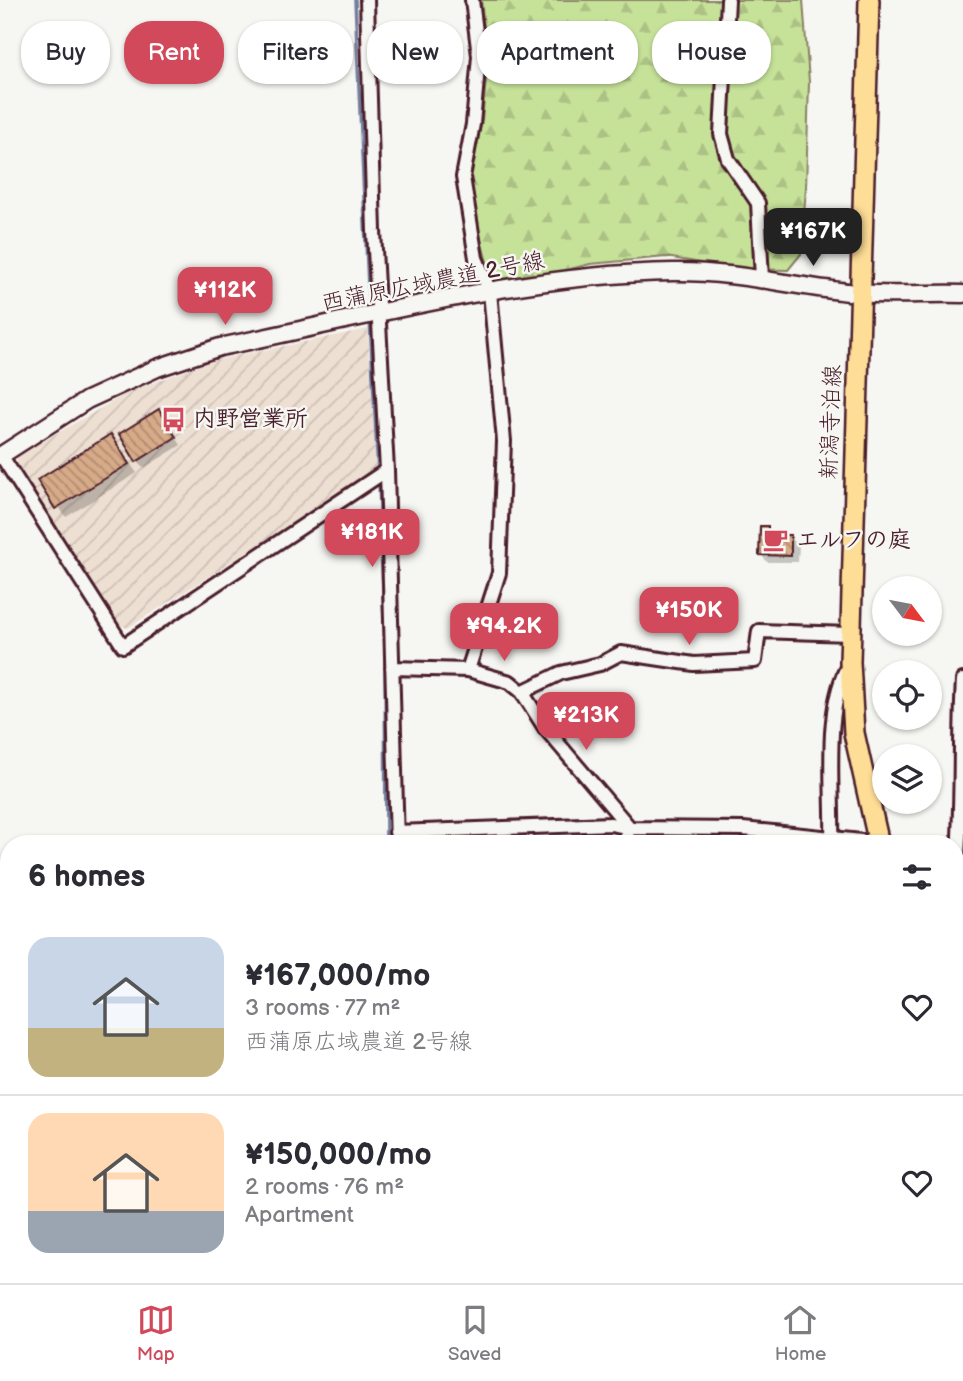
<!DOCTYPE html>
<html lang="en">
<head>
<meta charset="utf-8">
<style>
  :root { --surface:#fff; --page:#f7f7f7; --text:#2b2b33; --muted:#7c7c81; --line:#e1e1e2; --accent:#d1495b }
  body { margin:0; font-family:"Balsamiq Sans","Klee One",sans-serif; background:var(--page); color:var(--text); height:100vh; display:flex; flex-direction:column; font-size:26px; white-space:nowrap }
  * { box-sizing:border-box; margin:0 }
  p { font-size:23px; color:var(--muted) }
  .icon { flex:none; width:38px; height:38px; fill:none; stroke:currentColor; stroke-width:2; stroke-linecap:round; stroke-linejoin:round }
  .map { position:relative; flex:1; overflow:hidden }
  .side { position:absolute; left:0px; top:835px; width:964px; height:450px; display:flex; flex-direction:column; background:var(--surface); border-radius:28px 28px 0 0; box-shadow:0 2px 5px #0004 }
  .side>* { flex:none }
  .top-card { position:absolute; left:21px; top:21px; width:922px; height:63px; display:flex; gap:14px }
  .needle { width:46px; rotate:122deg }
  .controls { position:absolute; left:872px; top:576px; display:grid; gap:14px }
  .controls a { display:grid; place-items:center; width:70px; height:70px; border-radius:50%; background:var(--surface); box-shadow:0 2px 5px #0004; font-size:35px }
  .price { position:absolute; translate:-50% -60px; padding:0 16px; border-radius:14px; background:var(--accent); color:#fff; font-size:23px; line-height:46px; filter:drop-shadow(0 2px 4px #0008) }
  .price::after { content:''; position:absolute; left:50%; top:42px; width:21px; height:16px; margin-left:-10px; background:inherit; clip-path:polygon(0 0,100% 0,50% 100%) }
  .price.active { background:#222; color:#fff }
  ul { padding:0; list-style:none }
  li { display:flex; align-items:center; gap:21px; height:175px; padding:0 28px }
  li+li { border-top:2px solid var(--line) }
  li span { display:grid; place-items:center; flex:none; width:196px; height:140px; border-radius:21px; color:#555 }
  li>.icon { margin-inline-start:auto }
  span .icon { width:84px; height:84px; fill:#fffc; stroke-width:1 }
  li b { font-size:30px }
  h2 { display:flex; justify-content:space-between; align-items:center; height:84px; padding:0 28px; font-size:30px }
  .tag { padding:0 24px; border-radius:28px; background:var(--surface); box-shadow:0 2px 5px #0004; font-size:24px; line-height:63px }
  .tag.active { background:var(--accent); color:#fff }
  .dock { display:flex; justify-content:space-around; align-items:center; height:98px; border-top:2px solid var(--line); background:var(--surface); font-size:19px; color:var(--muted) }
  .dock a { display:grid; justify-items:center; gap:4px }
  .dock .active { color:var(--accent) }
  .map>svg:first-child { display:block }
</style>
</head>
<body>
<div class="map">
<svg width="963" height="1283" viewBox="0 0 963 1283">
  <defs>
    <pattern id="industrial-furrows" width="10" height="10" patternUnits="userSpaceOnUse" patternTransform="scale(1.75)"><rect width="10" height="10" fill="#eddfd2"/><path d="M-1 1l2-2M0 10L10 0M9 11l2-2" fill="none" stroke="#cdbfb4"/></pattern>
    <pattern id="forest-firs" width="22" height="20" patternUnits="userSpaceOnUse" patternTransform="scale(1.75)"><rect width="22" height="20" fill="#c6e299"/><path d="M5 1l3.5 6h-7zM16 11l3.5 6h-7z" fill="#acc184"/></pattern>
    <pattern id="building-back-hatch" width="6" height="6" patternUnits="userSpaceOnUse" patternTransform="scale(1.75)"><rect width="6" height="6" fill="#d7aa88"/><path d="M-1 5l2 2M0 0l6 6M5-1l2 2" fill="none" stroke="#b08a6f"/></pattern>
  </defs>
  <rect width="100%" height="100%" fill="#f6f6f2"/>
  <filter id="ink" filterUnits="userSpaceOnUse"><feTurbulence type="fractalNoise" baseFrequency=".0143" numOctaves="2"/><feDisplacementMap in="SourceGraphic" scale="14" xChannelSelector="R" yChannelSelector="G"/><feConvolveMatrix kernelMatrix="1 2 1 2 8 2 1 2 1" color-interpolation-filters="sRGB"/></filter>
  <g filter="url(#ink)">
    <path fill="url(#industrial-furrows)" d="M368,329L376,470L128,628L118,625L17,463V456L129,392L176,374L215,360Z"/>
    <path fill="url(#forest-firs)" stroke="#888062" stroke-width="2" d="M481,0H803L809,82L806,188L801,254L788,270L737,269L666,257L590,264L494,288L467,188L482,120L488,60Z"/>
    <path fill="#0003" d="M158,411L181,445L144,468L137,461Z
      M110,436L137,473L66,517L40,480Z
      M767,527L774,537L792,539L799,546L798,562H767L761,555Z"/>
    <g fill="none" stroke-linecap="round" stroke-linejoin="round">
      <path stroke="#737e9e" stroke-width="3.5" d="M355,0L369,309
        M370,320L378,473
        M379,481L385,650L386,844
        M480,1276L485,1283"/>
    </g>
    <path fill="url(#building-back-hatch)" stroke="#4a1f2b" stroke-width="2" d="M159,409L176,437L136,462L119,434Z
      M111,434L129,464L55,509L37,480Z
      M760,526H768V535H791V556L759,555Z"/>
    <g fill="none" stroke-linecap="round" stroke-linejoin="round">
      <defs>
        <path id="street" d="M367,0L374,231L387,470L397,844
          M728,0L721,134L728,159L758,203L762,279
          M1,455L123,646L387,470
          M392,668L468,670L510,682L522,692L545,728L629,827
          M468,670L499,573L504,441L490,292L476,258L463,177L473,124L479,56L472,0
          M522,692L561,673L600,664L621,653L694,664L755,661L759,631L850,634
          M396,832L611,824L630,828L743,829L891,844
          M832,843C834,790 822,708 850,662
          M622,844L630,828
          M956,880C963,814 959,746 963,680
          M491,1276L496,1283
          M563,1276L567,1283
          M819,1283V1276"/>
        <path id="secondary" d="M0,456L87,400L157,368L220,347C369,317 521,274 673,272C735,271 796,287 857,293C892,296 928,293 963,294"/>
        <path id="primary" d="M869,0L850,662L854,733L879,844
          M945,1276V1283"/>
      </defs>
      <use href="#street" stroke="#4a1f2b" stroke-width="18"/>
      <use href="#secondary" stroke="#4a1f2b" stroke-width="21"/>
      <use href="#primary" stroke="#4a1f2b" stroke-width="24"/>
      <use href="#street" stroke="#f6f6f2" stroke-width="12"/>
      <use href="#secondary" stroke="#f6f6f2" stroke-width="16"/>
      <use href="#primary" stroke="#fedd96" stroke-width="19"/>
    </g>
  </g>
  <defs>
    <symbol id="bus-bare" viewBox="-9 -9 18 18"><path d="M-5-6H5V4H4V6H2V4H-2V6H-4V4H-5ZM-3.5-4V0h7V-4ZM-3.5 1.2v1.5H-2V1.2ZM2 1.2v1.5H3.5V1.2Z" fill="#d1495b" stroke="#f6f6f2" stroke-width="2.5" paint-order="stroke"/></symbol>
    <symbol id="cafe-bare" viewBox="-9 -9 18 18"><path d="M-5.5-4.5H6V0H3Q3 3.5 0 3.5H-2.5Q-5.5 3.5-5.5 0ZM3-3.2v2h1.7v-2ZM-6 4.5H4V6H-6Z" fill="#d1495b" stroke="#f6f6f2" stroke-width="2.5" paint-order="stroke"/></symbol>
  </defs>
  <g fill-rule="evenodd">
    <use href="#bus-bare" x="156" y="402" width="35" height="35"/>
    <use href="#cafe-bare" x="758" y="522" width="35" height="35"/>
  </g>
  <g text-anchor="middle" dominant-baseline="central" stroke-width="5" stroke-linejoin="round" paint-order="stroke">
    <g font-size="23" fill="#4a1f2b" stroke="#f6f6f2">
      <text transform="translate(433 282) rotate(-11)">西蒲原広域農道 2号線</text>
      <text transform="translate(831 422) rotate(-88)">新潟寺泊線</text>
    </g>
    <g font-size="23" font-weight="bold" fill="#4a1f2b" stroke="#f6f6f2" text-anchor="start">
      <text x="193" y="419">内野営業所</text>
      <text x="796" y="540">エルフの庭</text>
    </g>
  </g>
</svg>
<div class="controls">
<a><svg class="needle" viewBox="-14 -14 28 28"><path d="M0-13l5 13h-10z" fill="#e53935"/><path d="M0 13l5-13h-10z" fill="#7c7c81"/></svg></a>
<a><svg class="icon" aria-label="locate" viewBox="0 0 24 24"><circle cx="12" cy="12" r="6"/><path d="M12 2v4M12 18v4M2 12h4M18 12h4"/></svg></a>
<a><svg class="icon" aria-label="layers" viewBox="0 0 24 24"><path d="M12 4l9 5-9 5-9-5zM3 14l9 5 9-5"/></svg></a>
</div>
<b class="price active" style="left:813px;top:268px">¥167K</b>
<b class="price" style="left:225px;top:327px">¥112K</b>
<b class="price" style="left:372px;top:569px">¥181K</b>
<b class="price" style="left:689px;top:647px">¥150K</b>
<b class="price" style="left:504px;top:663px">¥94.2K</b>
<b class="price" style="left:586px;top:752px">¥213K</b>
<div class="top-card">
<a class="tag">Buy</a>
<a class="tag active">Rent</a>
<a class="tag">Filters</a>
<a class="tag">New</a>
<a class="tag">Apartment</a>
<a class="tag">House</a>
</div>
<section class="side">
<h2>6 homes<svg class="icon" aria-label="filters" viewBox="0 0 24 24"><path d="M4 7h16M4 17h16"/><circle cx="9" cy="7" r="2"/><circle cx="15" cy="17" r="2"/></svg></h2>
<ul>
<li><span style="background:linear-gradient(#c9d6e8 65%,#c2b280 0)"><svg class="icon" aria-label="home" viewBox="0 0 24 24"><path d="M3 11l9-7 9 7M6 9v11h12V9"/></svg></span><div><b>¥167,000/mo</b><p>3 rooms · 77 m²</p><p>西蒲原広域農道 2号線</p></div><svg class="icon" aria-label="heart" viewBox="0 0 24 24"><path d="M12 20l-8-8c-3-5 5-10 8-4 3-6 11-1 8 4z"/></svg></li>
<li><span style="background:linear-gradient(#ffd9b3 70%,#9aa5b1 0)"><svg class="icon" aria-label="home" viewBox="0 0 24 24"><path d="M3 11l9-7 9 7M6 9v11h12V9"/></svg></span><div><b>¥150,000/mo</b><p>2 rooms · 76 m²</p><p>Apartment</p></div><svg class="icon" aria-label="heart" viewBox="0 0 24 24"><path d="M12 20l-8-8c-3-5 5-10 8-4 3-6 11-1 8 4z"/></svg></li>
</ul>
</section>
</div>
<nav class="dock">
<a class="active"><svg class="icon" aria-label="map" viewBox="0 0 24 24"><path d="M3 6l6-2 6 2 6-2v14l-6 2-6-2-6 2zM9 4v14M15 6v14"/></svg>Map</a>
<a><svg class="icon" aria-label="saved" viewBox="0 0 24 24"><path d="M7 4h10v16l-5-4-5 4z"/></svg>Saved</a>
<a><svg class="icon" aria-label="home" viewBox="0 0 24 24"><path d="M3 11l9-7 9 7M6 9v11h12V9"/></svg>Home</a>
</nav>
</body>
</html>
